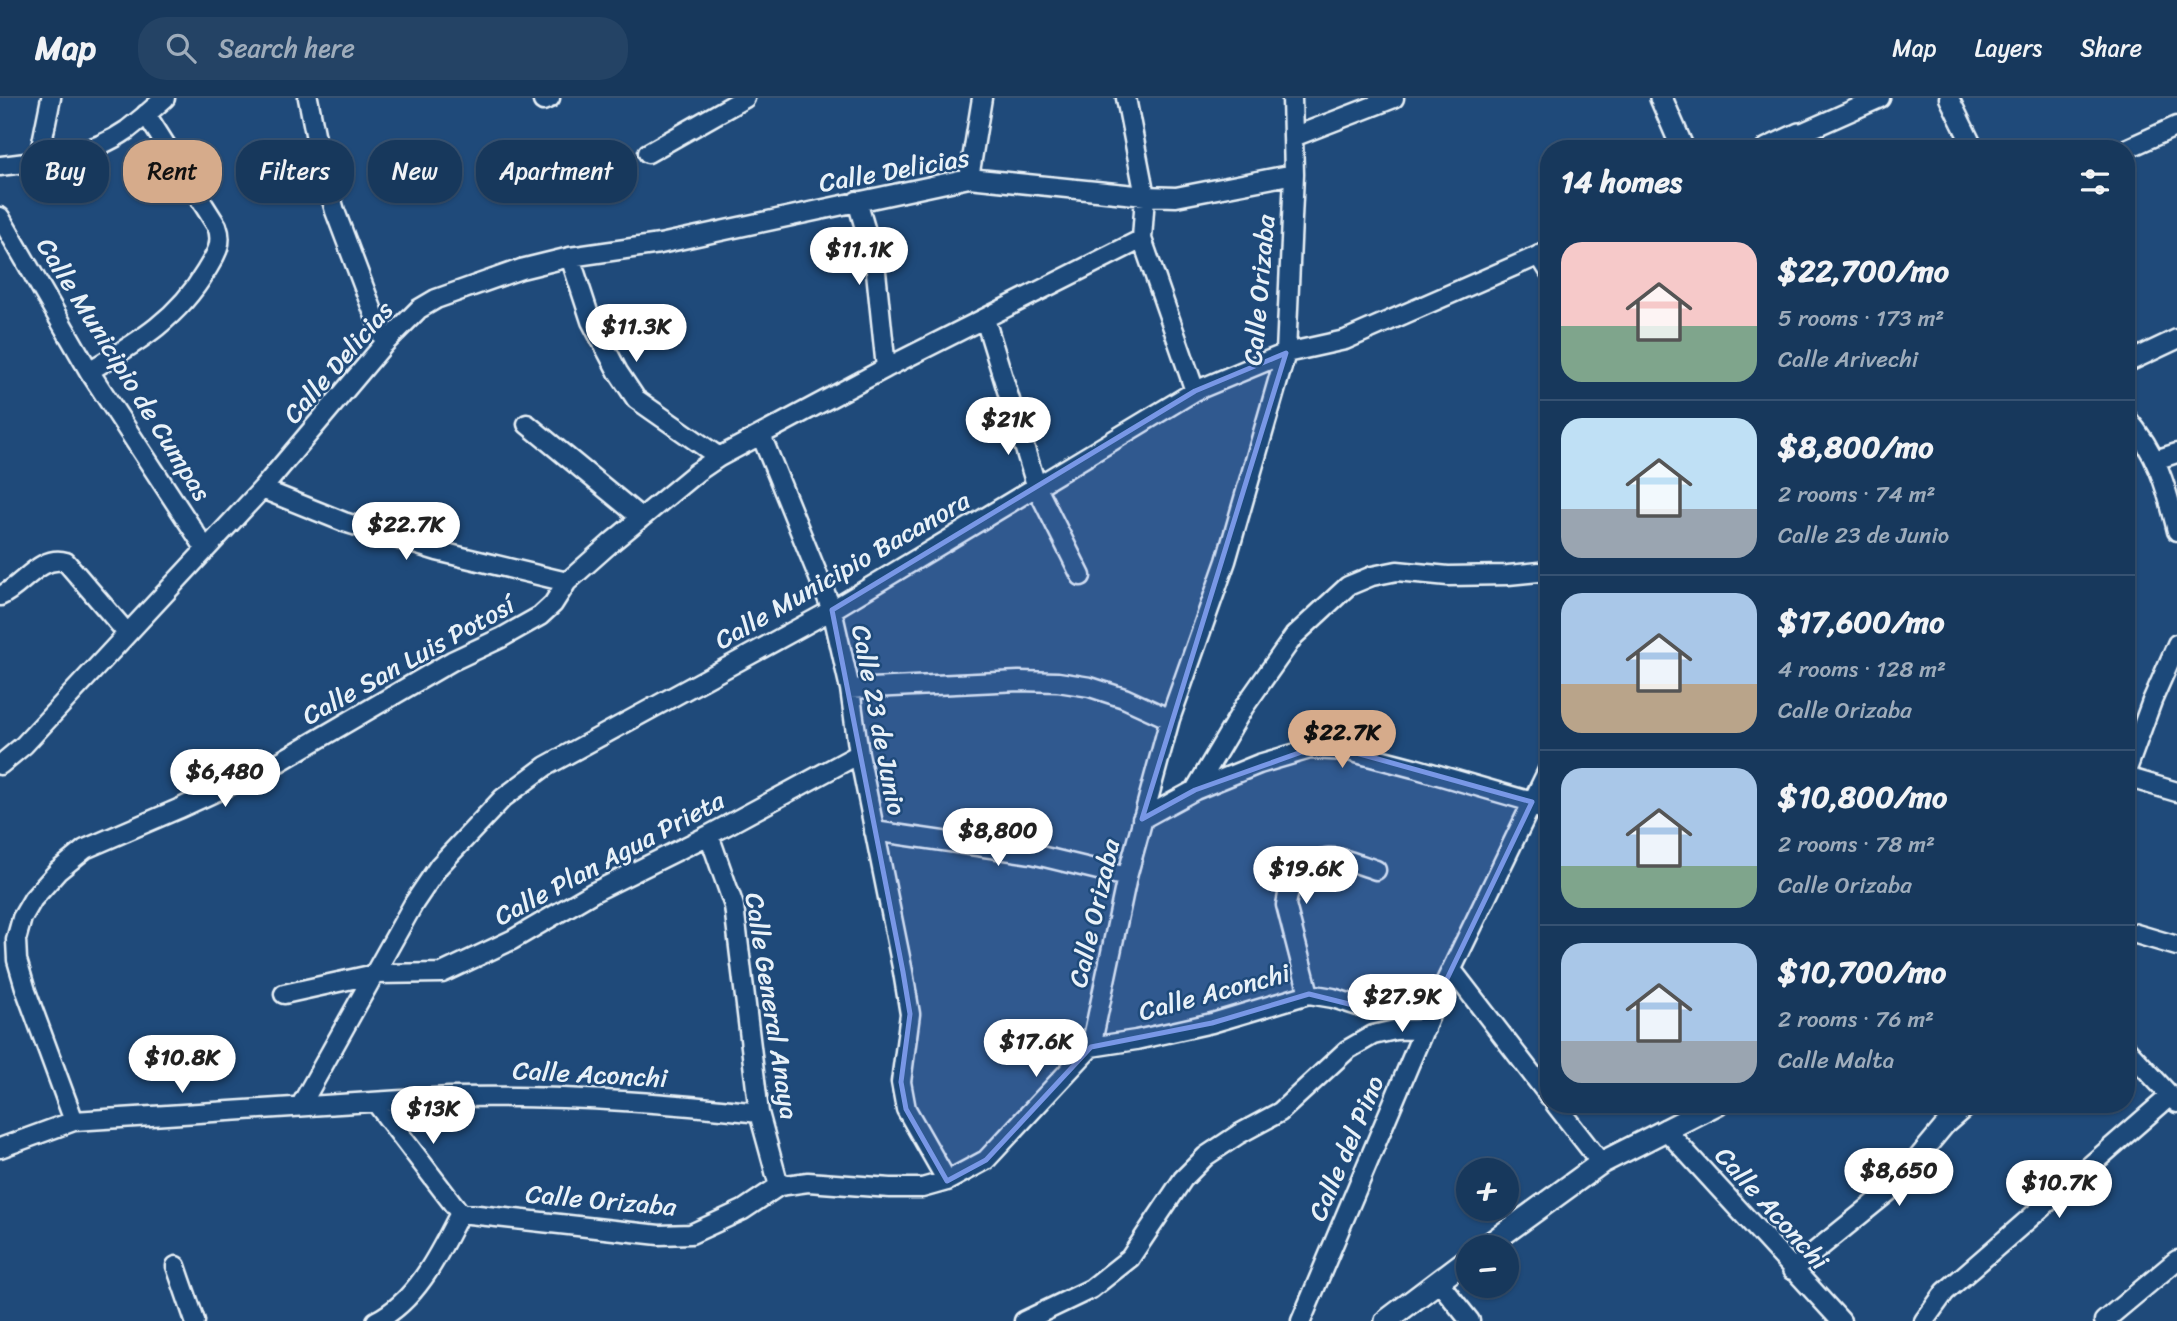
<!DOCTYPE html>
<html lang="en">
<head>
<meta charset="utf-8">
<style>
  :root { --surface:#17385c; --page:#244365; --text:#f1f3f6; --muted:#9eacbb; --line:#365272; --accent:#d6ab8b }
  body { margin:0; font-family:Sriracha,sans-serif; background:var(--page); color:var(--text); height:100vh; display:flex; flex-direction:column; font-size:26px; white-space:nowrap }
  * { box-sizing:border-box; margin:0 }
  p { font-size:23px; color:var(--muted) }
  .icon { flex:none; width:38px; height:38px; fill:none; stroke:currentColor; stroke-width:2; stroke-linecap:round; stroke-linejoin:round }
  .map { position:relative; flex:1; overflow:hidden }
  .details { position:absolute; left:1540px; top:42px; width:595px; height:973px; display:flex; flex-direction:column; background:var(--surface); border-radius:28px; box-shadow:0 2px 5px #0004,0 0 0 2px var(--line) }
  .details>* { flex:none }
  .guide { position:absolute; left:21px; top:42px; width:665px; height:63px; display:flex; gap:14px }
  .tools { position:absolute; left:1456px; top:1060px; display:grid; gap:14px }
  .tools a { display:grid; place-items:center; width:63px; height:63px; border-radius:50%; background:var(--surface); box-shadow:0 2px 5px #0004,0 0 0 2px var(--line); font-size:35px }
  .price { position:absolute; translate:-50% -60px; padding:0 16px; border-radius:24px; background:#fff; color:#222; font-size:23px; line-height:46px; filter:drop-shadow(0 2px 4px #0008) }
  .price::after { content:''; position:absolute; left:50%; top:42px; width:21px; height:16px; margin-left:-10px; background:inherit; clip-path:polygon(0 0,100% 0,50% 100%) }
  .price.active { background:var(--accent); color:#111 }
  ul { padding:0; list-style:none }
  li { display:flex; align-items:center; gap:21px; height:175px; padding:0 21px }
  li+li { border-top:2px solid var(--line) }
  li span { display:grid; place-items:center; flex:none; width:196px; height:140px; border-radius:21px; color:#555 }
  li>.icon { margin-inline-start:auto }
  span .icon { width:84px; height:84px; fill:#fffc; stroke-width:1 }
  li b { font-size:30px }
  h2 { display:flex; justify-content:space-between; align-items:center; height:84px; padding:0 21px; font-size:30px }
  .pill { padding:0 24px; border-radius:28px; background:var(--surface); box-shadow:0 2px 5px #0004,0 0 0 2px var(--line); font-size:24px; line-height:63px }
  .pill.active { background:var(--accent); color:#111 }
  header { display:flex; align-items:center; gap:42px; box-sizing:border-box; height:98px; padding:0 35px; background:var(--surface); border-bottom:2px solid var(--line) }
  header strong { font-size:33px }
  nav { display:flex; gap:38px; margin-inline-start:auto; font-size:24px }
  .search { width:490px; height:63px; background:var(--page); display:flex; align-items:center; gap:18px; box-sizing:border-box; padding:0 24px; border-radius:28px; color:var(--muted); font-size:26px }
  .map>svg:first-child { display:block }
</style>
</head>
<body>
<header>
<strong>Map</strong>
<div class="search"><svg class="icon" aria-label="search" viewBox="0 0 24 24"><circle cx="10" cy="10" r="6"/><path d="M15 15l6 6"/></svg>Search here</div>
<nav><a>Map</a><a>Layers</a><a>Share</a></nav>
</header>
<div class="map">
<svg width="2177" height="1223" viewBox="0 0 2177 1223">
  <rect width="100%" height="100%" fill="#1f4a7a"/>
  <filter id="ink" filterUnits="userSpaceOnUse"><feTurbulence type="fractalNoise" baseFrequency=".0143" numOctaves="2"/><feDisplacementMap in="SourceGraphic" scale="14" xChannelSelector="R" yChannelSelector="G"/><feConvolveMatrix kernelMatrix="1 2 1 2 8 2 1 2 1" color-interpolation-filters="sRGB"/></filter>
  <g filter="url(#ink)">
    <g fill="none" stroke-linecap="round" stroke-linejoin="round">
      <defs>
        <path id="minor" d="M308,0L319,56L335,113L385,245
          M1126,0L1145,98L1142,141L1195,293
          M1949,0L1974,51
          M543,3L550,0
          M1799,36L1880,0
          M1293,39L1394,0
          M2126,51L2177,28
          M648,55L745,0
          M38,64L51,0
          M0,68C44,63 90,58 127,32C140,22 153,11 165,0
          M969,80L982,0
          M857,103L875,164L886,270
          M0,119L89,273L205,450
          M1539,157L1549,173
          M570,159L591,223L618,274L636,301L719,359
          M985,221L1037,390L1081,478
          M2126,265L2177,241
          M89,273C136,245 177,222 206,173C215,158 224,146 217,128L146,16
          M2126,319C2157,355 2166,387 2177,433
          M527,326L640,419
          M761,337L832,512L850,591L859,656L903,874L910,916L901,984L906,1011L947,1083
          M2155,362L2177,355
          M262,391L344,424L437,453L567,484
          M0,498C22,489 40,456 66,464L127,535
          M850,591L1019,583L1058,584L1090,589L1124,600L1170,621
          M0,667L24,647L262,391L385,245L419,211L436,201L521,171L570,159L660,146L969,80L1145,98L1176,99L1294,76
          M2126,674L2152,603L2177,546
          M2126,679L2177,694
          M1195,692L1244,609L1294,538L1348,488L1372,478L1397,473L1448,478L1508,477L1549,473
          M1142,721L1195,692L1259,666L1310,651L1349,653L1414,670L1532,704L1549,717
          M874,733L1032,756L1127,779
          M709,737L734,808L759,1015L779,1088
          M2126,833L2177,848
          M1452,872L1549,998
          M284,896L375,876L442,875L512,842L594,794L709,737L859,656
          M1309,896L1286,807L1292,776C1330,751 1336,759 1376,772
          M1091,949L1136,942L1212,925L1309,896L1333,900L1361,909L1433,910
          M2126,950L2177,1005
          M376,1005L460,1115
          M1555,1006L1601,1065
          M301,1007L414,805L439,768L503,700L546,668L832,512L1195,293L1286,255L1345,242L1549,153
          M74,1023L26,893L17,862L16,842L22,820L33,801L58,773L85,751L178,711L274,667L452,563L501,540L540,518L553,506L567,484L612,444L697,374L719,359L886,270L1142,141
          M1665,1031L1841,1223
          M0,1050L74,1023L449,999C553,997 656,1003 759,1015
          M176,1168L195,1223
          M1792,1172L1892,1091L1945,1027L1969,1006
          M1438,1183L1470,1223
          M376,1223C417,1203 440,1154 460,1115L659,1137L691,1136L743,1112L779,1088L808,1084L890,1090H922L947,1083L986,1062L1091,949L1127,779L1170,621L1226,463L1286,255L1294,76L1292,0
          M1024,1223L1091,1191L1130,1160L1183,1081L1206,1058L1239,1036L1280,1014L1347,952L1373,937L1395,932L1425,931
          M1301,1223L1433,910L1549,670
          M1924,1223L1945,1194L2170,998
          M2104,1223L2177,1162"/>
        <path id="tertiary" d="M1661,0L1683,51
          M1767,51L1799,36L1806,51
          M1484,1150L1601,1065L1717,1006
          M1386,1223L1468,1161"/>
      </defs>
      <use href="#minor" stroke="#e8f1f8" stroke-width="23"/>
      <use href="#tertiary" stroke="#e8f1f8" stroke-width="26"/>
      <use href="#minor" stroke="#1f4a7a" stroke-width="18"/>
      <use href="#tertiary" stroke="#1f4a7a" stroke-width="21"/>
    </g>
  </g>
  <path fill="#7897e6" fill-opacity="0.2" stroke="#7897e6" stroke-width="5" stroke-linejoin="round" d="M1286,255L1142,721L1195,692L1310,651L1349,653L1532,704L1433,910L1361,909L1309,896L1212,925L1091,949L986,1062L947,1083L906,1011L901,984L910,916L903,874L832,512L1195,293Z"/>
  <g text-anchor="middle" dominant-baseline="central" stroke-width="5" stroke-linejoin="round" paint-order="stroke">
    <g font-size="26" fill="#e8f1f8" stroke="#1f4a7a">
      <text transform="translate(894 72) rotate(-10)">Calle Delicias</text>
      <text transform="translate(1259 192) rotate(-85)">Calle Orizaba</text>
      <text transform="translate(338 264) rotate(-49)">Calle Delicias</text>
      <text transform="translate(124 271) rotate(58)">Calle Municipio de Cumpas</text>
      <text transform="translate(842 472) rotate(-30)">Calle Municipio Bacanora</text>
      <text transform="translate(408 562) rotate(-29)">Calle San Luis Potosí</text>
      <text transform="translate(879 622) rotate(79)">Calle 23 de Junio</text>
      <text transform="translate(609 760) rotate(-28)">Calle Plan Agua Prieta</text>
      <text transform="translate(1094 815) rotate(-77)">Calle Orizaba</text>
      <text transform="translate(1214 894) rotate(-15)">Calle Aconchi</text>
      <text transform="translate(772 908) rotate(81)">Calle General Anaya</text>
      <text transform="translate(590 976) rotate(3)">Calle Aconchi</text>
      <text transform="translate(1346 1050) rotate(-67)">Calle del Pino</text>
      <text transform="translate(601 1102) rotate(5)">Calle Orizaba</text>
      <text transform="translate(1772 1110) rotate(48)">Calle Aconchi</text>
    </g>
  </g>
</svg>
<div class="tools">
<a>+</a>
<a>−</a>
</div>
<b class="price" style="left:859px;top:189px">$11.1K</b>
<b class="price" style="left:636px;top:266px">$11.3K</b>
<b class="price" style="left:1008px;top:359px">$21K</b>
<b class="price" style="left:406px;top:464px">$22.7K</b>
<b class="price active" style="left:1342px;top:672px">$22.7K</b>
<b class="price" style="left:225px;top:711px">$6,480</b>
<b class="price" style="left:998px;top:770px">$8,800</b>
<b class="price" style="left:1306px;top:808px">$19.6K</b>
<b class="price" style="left:1402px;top:936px">$27.9K</b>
<b class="price" style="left:1036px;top:981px">$17.6K</b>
<b class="price" style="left:182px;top:997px">$10.8K</b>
<b class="price" style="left:433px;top:1048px">$13K</b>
<b class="price" style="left:1899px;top:1110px">$8,650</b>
<b class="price" style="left:2059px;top:1122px">$10.7K</b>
<div class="guide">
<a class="pill">Buy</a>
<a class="pill active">Rent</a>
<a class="pill">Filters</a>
<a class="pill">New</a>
<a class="pill">Apartment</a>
</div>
<section class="details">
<h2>14 homes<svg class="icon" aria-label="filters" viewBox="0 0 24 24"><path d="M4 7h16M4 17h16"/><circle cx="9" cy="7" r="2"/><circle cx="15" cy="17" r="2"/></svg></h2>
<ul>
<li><span style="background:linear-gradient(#f6c9c9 60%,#7fa58c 0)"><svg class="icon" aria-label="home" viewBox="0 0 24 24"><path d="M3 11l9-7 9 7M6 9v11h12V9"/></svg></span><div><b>$22,700/mo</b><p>5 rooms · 173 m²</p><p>Calle Arivechi</p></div></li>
<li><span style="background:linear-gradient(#bfe0f5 65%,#9aa5b1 0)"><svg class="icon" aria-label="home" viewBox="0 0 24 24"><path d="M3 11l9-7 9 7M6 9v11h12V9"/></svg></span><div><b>$8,800/mo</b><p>2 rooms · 74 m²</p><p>Calle 23 de Junio</p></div></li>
<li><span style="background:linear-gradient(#a9c7e8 65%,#b9a48a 0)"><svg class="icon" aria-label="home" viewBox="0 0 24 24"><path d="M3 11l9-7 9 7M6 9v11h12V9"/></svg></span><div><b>$17,600/mo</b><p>4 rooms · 128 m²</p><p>Calle Orizaba</p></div></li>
<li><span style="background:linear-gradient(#a9c7e8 70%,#7fa58c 0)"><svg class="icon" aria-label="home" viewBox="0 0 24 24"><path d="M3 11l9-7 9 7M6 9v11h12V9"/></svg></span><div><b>$10,800/mo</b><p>2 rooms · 78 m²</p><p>Calle Orizaba</p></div></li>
<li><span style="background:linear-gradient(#a9c7e8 70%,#9aa5b1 0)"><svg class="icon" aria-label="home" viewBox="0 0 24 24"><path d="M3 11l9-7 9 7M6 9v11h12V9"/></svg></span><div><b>$10,700/mo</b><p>2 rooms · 76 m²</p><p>Calle Malta</p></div></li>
</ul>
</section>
</div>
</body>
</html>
